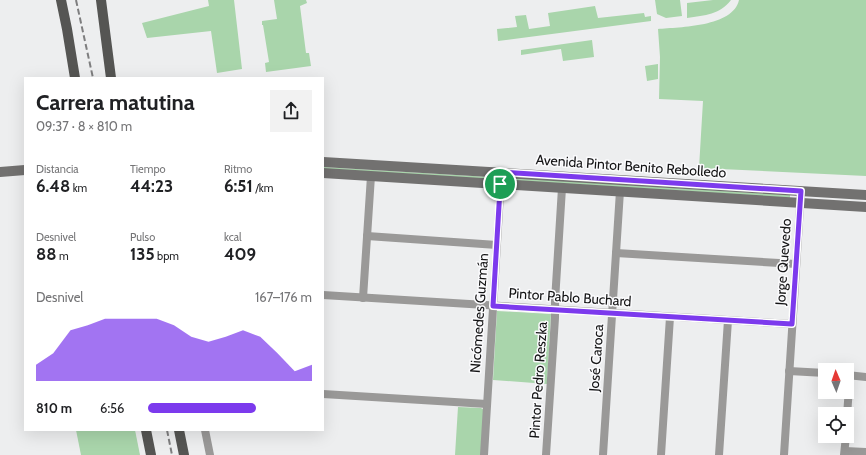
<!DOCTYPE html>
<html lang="es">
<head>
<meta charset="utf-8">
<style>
  body { margin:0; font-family:Cabin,sans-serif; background:#f2f2f2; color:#202124; height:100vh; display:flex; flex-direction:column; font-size:15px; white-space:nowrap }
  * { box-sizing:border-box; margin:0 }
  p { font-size:13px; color:#757577 }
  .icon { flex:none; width:22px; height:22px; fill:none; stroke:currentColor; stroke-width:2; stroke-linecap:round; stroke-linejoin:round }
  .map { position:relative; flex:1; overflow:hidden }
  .side { position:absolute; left:24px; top:77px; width:300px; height:354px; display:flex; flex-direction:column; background:#fff; border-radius:0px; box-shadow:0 4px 16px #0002 }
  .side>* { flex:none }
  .needle { width:26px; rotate:358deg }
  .controls { position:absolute; left:818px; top:363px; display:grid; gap:8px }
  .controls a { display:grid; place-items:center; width:36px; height:36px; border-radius:0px; background:#fff; box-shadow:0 4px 16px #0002; font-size:20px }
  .pin { position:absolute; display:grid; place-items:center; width:34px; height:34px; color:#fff; margin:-17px; border:2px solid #fff; border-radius:50%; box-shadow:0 1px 4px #0007 }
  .round { display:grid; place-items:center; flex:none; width:42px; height:42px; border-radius:0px; background:#f2f2f2 }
  .overview { display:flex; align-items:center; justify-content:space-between; height:68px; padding:0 12px }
  h1 { font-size:22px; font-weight:700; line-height:30px }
  .figures { display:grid; grid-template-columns:repeat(3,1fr); gap:6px; height:68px; padding:4px 12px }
  .figures div { display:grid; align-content:center }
  .figures b { font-size:17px; font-weight:700 }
  .figures small { font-size:11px; font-weight:400 }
  .figures p { font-size:11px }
  .chart { height:112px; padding:8px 12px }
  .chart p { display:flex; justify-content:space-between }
  .chart svg { width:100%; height:72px; margin-top:4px; fill:#7c3aed; opacity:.7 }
  ul { padding:0 12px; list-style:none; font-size:13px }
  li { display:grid; grid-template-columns:64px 48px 1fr; align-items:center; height:30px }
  li i { height:10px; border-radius:5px; background:#7c3aed }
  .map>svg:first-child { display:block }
  .green { fill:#a9d5ab }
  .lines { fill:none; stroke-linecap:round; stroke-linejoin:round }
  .street { stroke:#9a9998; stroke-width:8 }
  .secondary { stroke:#727170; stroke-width:10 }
  .primary { stroke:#555553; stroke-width:10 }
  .rail { stroke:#7e7e7f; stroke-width:2; stroke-dasharray:6 3; stroke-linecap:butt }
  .route-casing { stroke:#fff; stroke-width:8 }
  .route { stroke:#7c3aed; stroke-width:5 }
  .labels { text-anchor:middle; stroke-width:3; stroke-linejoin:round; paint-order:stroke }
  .street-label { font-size:14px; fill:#141415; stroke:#fbfbfd }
</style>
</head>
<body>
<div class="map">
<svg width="866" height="455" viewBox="0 0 866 455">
  <rect width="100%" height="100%" fill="#edeeef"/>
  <g class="green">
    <polygon points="208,0 234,0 242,69 217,73 211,31 147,38 142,23 209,6"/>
    <polygon points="274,0 306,0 307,3 300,6 306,53 309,53 311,66 266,72 265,63 269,62 263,25 262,25 262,21 277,19"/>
    <polygon points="655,0 680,0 682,16 666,18 657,14"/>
    <path d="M 713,0 L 731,0 C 719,15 706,15 687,18 L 687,3 Z"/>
    <path d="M 739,0 L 866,0 L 866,176 L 699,168 L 703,101 L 659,99 L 660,57 L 658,29 C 680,27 733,27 739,0 Z"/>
    <polygon points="595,6 598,18 644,13 645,17 651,16 651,21 498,41 497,29 517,27 515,16 526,15 529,29 550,26 548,13"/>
    <polygon points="592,40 594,57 563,61 561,49 521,55 521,50"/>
    <polygon points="658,64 658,79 647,81 645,66"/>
    <polygon points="323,167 490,177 490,182 323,171"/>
    <polygon points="516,178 790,195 790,198 517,181"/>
    <polygon points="497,311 551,314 547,384 493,380"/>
    <polygon points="458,407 481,408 484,410 481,455 455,455"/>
    <polygon points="76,430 135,430 140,455 81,455"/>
  </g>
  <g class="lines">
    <g class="street">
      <polyline points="367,236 497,245"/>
      <polyline points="616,253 796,264"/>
      <polyline points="323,295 792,324"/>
      <polyline points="363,298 371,176"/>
      <polyline points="789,371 825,373"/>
      <polyline points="847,375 866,377"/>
      <polyline points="323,394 487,404"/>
      <polyline points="847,415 850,375"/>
      <polyline points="205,430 210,455"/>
      <polyline points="845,451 866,452"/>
      <polyline points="484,455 501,178"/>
      <polyline points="546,455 555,318 555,301 562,188"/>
      <polyline points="603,455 620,191"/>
      <polyline points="661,455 670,317"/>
      <polyline points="719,455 728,320"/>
      <polyline points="784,455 801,191"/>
      <polyline points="844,455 846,436"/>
    </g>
    <g class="secondary">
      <polyline points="323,162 866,195"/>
      <polyline points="0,172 25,170"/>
      <polyline points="323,173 866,207"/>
    </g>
    <g class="primary">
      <polyline points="61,0 67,29 75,78"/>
      <polyline points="101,0 111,78"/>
      <polyline points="146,430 151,455"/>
      <polyline points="179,430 184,455"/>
    </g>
    <g class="rail">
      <polyline points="76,0 93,78"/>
      <polyline points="167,430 172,455"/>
    </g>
  </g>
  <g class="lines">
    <defs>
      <polygon id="route" points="501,172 801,191 792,324 493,306"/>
    </defs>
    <use href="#route" class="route-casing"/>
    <use href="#route" class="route"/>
  </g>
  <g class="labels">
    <g class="street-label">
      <text transform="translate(631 166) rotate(4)" y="5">Avenida Pintor Benito Rebolledo</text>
      <text transform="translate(783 262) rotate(-86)" y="5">Jorge Quevedo</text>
      <text transform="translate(570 297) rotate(4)" y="5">Pintor Pablo Buchard</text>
      <text transform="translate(479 313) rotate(-86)" y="5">Nicómedes Guzmán</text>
      <text transform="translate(596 358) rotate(-86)" y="5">José Caroca</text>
      <text transform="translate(538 380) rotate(-86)" y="5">Pintor Pedro Reszka</text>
    </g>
  </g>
</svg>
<div class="controls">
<a><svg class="needle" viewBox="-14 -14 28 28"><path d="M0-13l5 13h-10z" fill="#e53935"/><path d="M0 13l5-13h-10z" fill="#757577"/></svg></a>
<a><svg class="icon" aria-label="locate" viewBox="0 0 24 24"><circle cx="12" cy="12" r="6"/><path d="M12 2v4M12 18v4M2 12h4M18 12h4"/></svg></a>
</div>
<div class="pin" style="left:500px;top:184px;background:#1e9e55"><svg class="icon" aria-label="arrive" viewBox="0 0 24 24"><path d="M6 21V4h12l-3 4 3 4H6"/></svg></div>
<section class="side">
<div class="overview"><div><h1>Carrera matutina</h1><p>09:37 · 8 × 810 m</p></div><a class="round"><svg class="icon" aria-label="share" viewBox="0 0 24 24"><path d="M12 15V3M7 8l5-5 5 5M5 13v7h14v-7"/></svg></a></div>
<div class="figures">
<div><p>Distancia</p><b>6.48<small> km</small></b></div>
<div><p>Tiempo</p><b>44:23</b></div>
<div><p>Ritmo</p><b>6:51<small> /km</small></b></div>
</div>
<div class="figures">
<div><p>Desnivel</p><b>88<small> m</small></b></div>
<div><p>Pulso</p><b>135<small> bpm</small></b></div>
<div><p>kcal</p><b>409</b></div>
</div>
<div class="chart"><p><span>Desnivel</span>167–176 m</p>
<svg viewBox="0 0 160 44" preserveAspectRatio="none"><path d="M0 44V34L10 27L20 13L30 10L40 6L50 6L60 6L70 6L80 10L90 17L100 20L110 17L120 13L130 17L140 27L150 38L160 34V44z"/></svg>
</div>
<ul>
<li><b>810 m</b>6:56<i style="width:66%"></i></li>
</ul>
</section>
</div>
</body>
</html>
